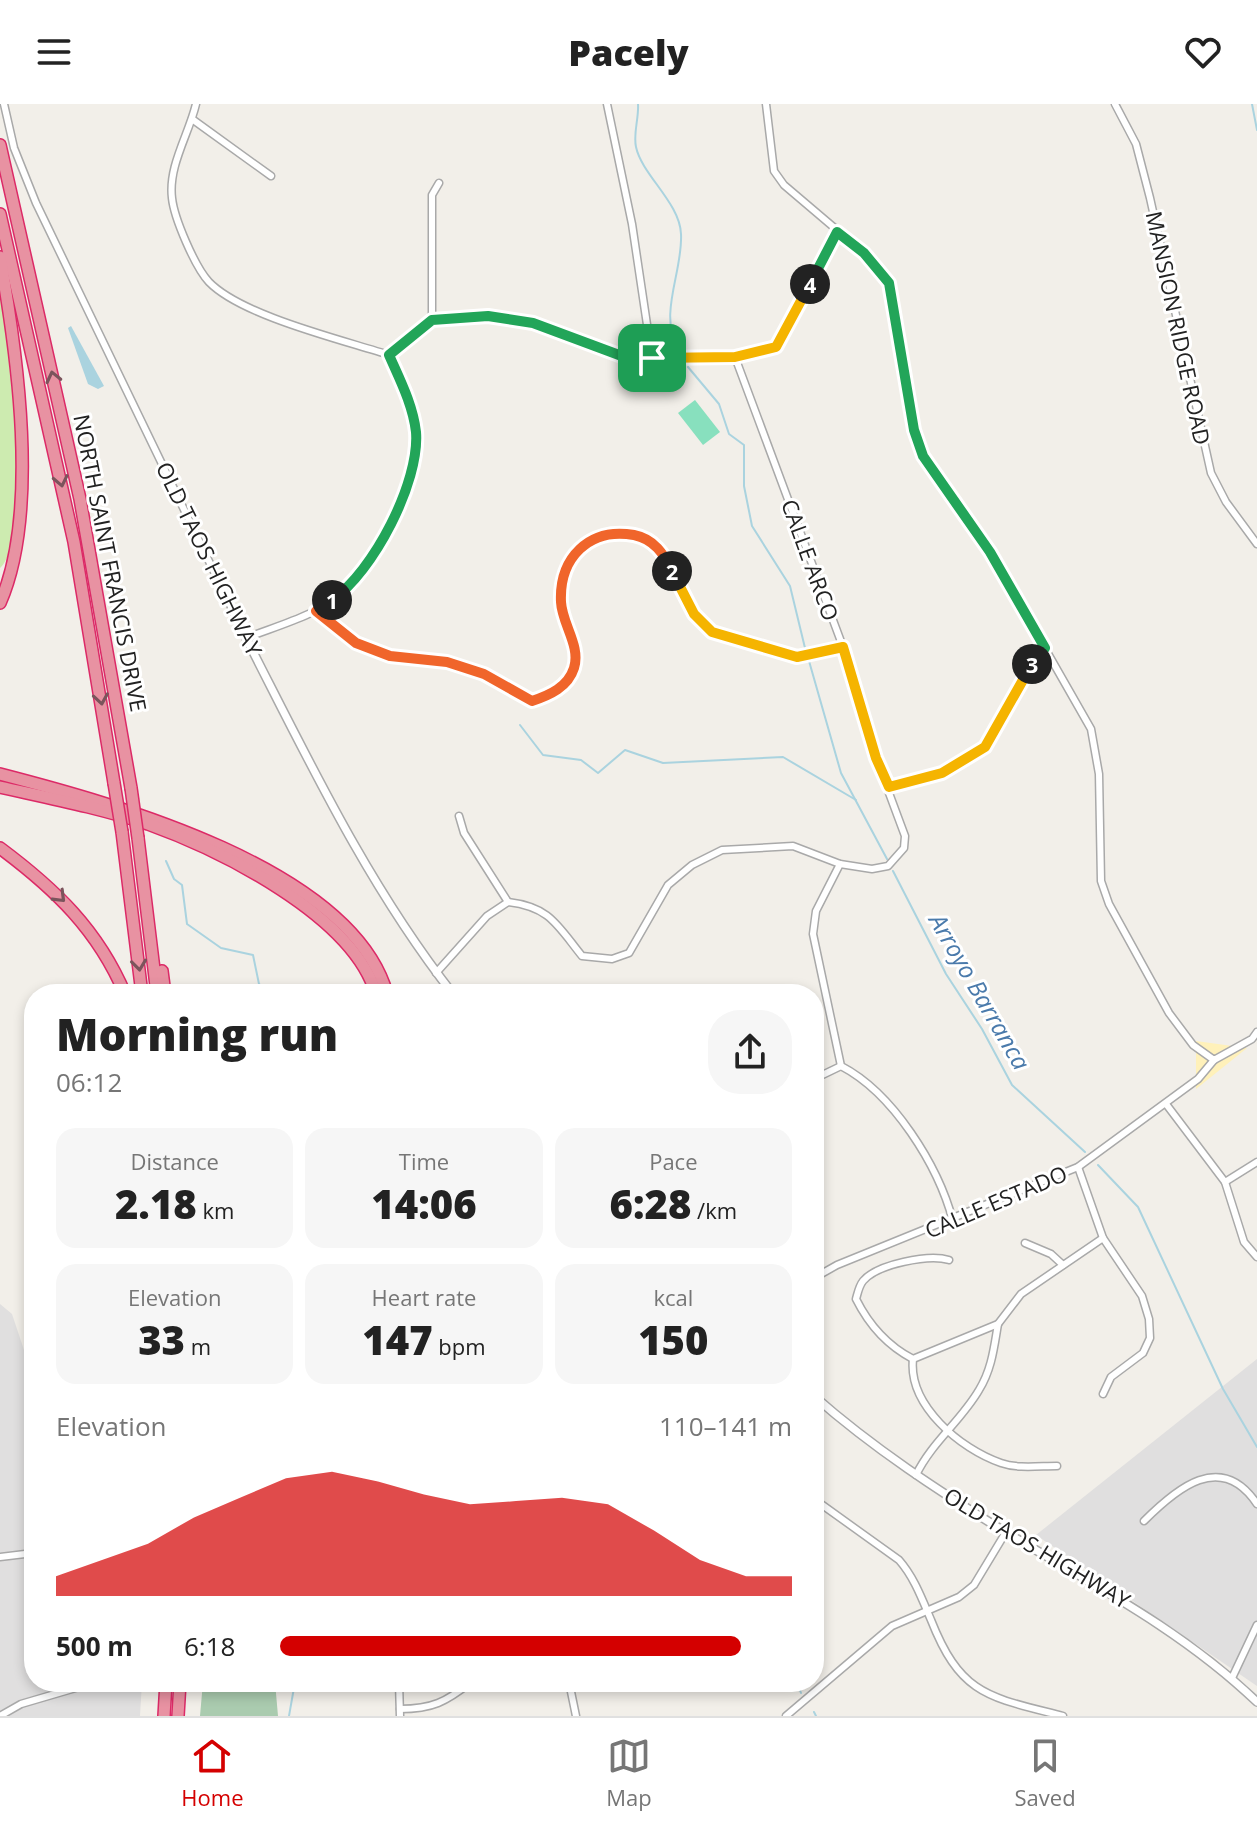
<!DOCTYPE html>
<html lang="en">
<head>
<meta charset="utf-8">
<style>
  body { margin:0; font-family:"Open Sans",sans-serif; background:#f6f6f6; color:#222; height:100vh; display:flex; flex-direction:column; font-size:30px; white-space:nowrap }
  * { box-sizing:border-box; margin:0 }
  p { font-size:26px; color:#767676 }
  .icon { flex:none; width:44px; height:44px; fill:none; stroke:currentColor; stroke-width:2; stroke-linecap:round; stroke-linejoin:round }
  .map { position:relative; flex:1; overflow:hidden }
  .details { position:absolute; left:24px; top:880px; width:800px; height:708px; display:flex; flex-direction:column; background:#fff; border-radius:32px; box-shadow:0 4px 12px #0003 }
  .details>* { flex:none }
  .pin { position:absolute; display:grid; place-items:center; width:68px; height:68px; color:#fff; margin:-34px; border-radius:16px; box-shadow:0 4px 12px #0006 }
  .km { position:absolute; width:40px; height:40px; margin:-20px; border-radius:50%; background:#222; color:#fff; font-size:22px; line-height:40px; text-align:center }
  .round { display:grid; place-items:center; flex:none; width:84px; height:84px; border-radius:32px; background:#f6f6f6 }
  .headline { display:flex; align-items:center; justify-content:space-between; height:136px; padding:0 32px }
  h1 { font-size:44px; font-weight:800; line-height:60px }
  .metrics { display:grid; grid-template-columns:repeat(3,1fr); gap:12px; height:136px; padding:8px 32px }
  .metrics div { display:grid; align-content:center; border-radius:20px; background:#f6f6f6; text-align:center }
  .metrics b { font-size:40px; font-weight:800 }
  .metrics small { font-size:22px; font-weight:400 }
  .metrics p { font-size:22px }
  .chart { height:224px; padding:16px 32px }
  .chart p { display:flex; justify-content:space-between }
  .chart svg { width:100%; height:144px; margin-top:8px; fill:#d40000; opacity:.7 }
  ul { padding:0 32px; list-style:none; font-size:26px }
  li { display:grid; grid-template-columns:128px 96px 1fr; align-items:center; height:60px }
  li i { height:20px; border-radius:10px; background:#d40000 }
  header { display:flex; justify-content:space-between; align-items:center; height:104px; padding:0 32px; background:#fff; font-size:36px; font-weight:800 }
  .dock { display:flex; justify-content:space-around; align-items:center; height:112px; border-top:2px solid #e0e0e0; background:#fff; font-size:22px; color:#767676 }
  .dock a { display:grid; justify-items:center; gap:4px }
  .dock .selected { color:#d40000 }
  .map>svg:first-child { display:block }
  .residential { fill:#e0dfdf }
  .grass { fill:#cdebb0 }
  .sand { fill:#fff1ba }
  .cemetery { fill:#aacbaf }
  .pitch { fill:#88e0be }
  .water { fill:#aad3df }
  .lines { fill:none; stroke-linecap:round; stroke-linejoin:round }
  .stream { stroke:#aad3df; stroke-width:2 }
  .minor-casing { stroke:#a9a9a9; stroke-width:9 }
  .tertiary-casing { stroke:#a9a9a9; stroke-width:10 }
  .motorway-casing { stroke:#dc2a67; stroke-width:14 }
  .minor { stroke:#fff; stroke-width:6 }
  .tertiary { stroke:#fff; stroke-width:7 }
  .motorway { stroke:#e892a2; stroke-width:11 }
  .motorway-bridge-casing { stroke:#dc2a67; stroke-width:14; stroke-linecap:butt }
  .motorway-bridge { stroke:#e892a2; stroke-width:11 }
  .oneway { stroke:#7b545c }
  .split-1-casing { stroke:#fff; stroke-width:16 }
  .split-2-casing { stroke:#fff; stroke-width:16 }
  .split-3-casing { stroke:#fff; stroke-width:16 }
  .split-4-casing { stroke:#fff; stroke-width:16 }
  .split-5-casing { stroke:#fff; stroke-width:16 }
  .split-1 { stroke:#22a559; stroke-width:10 }
  .split-2 { stroke:#f0652b; stroke-width:10 }
  .split-3 { stroke:#f5b400; stroke-width:10 }
  .split-4 { stroke:#22a559; stroke-width:10 }
  .split-5 { stroke:#f5b400; stroke-width:10 }
  .labels { text-anchor:middle; stroke-width:6; stroke-linejoin:round; paint-order:stroke }
  .street-label { font-size:22px; fill:#222; stroke:#fff }
  .water-label { font-size:24px; font-style:italic; fill:#4a7aab; stroke:#fff }
</style>
</head>
<body>
<header><svg class="icon" aria-label="menu" viewBox="0 0 24 24"><path d="M4 6h16M4 12h16M4 18h16"/></svg>Pacely<svg class="icon" aria-label="heart" viewBox="0 0 24 24"><path d="M12 20l-8-8c-3-5 5-10 8-4 3-6 11-1 8 4z"/></svg></header>
<div class="map">
<svg width="1257" height="1612" viewBox="0 0 1257 1612">
  <rect width="100%" height="100%" fill="#f2efe9"/>
  <g class="residential">
    <polygon points="0,1200 12,1210 26,1252 34,1266 34,1578 142,1578 140,1612 0,1612"/>
    <polygon points="1257,1255 1257,1582 1036,1431"/>
  </g>
  <path class="grass" d="M 0,188 C 8,234 33,434 0,464 Z"/>
  <polygon class="sand" points="1196,937 1247,944 1196,985"/>
  <polygon class="cemetery" points="203,1578 275,1578 278,1612 200,1612"/>
  <polygon class="pitch" points="695,296 720,328 703,341 678,309"/>
  <polygon class="water" points="71,222 104,282 98,285 88,280 68,224"/>
  <g class="lines">
    <g class="stream">
      <path d="M 638,0 C 639,14 633,30 636,43 C 642,71 680,99 681,130 C 683,168 658,209 678,245"/>
      <polyline points="1252,0 1257,26"/>
      <polyline points="688,263 719,300 729,330 744,341 744,382 752,422 790,482 805,544"/>
      <polyline points="809,557 841,669 887,755"/>
      <polyline points="520,621 543,651 581,656 598,669 625,646 663,659 783,653 856,696"/>
      <polyline points="166,757 174,775 182,781 187,820 221,844 253,851 259,880 269,887 267,890"/>
      <polyline points="893,767 946,870 982,925 1012,981 1085,1048"/>
      <polyline points="1098,1061 1138,1103 1223,1285 1257,1343"/>
      <polyline points="797,1578 801,1589"/>
      <polyline points="814,1608 816,1612"/>
      <polyline points="289,1612 295,1578"/>
    </g>
    <defs>
      <g id="minor">
        <path d="M 4,0 L 14,44 L 36,99 L 246,534 C 279,521 319,511 346,486 C 379,455 420,372 415,327 C 413,300 400,276 389,251 C 343,236 242,212 209,178 C 195,163 174,114 172,94 C 168,62 189,30 196,0"/>
        <polyline points="607,0 632,120 652,254"/>
        <polyline points="766,0 774,67 784,81 864,149 889,179 914,326 923,352 990,448 1091,625 1099,670 1101,777 1109,800 1169,909 1193,941 1214,956 1252,935 1257,928"/>
        <polyline points="1115,0 1136,40 1150,94 1211,369 1226,398 1257,440"/>
        <polyline points="192,15 271,72"/>
        <polyline points="432,216 432,91 439,79"/>
        <polyline points="389,251 432,216 455,213 488,212 533,219 619,251 735,253 776,243 837,128"/>
        <path d="M 316,507 C 337,526 360,545 388,552 C 408,556 429,553 449,558 C 479,567 504,583 532,597 C 550,592 568,584 574,565 C 581,543 563,521 561,500 C 556,453 591,423 636,432 C 656,436 665,452 673,469 C 680,482 686,500 696,512 C 712,531 769,550 795,553 C 809,554 829,546 843,543"/>
        <path d="M 889,683 C 920,674 965,668 986,641 C 1010,611 1020,573 1045,544"/>
        <polyline points="459,712 464,729 508,798"/>
        <path d="M 840,760 L 816,807 L 813,830 L 841,962 C 893,989 938,1061 953,1117"/>
        <path d="M 436,869 L 487,812 L 508,798 C 550,803 557,821 582,852 L 612,855 L 629,849 L 668,781 L 692,761 L 722,746 L 793,742 L 840,760 L 872,765 L 888,762 L 904,744 L 905,732 L 876,654 L 843,543 L 735,253"/>
        <polyline points="814,975 841,962"/>
        <polyline points="1166,1000 1225,1078 1244,1138 1257,1153"/>
        <polyline points="1078,1063 1103,1134 1142,1192 1149,1215 1150,1234 1143,1249 1111,1273 1103,1290"/>
        <polyline points="1225,1078 1257,1058"/>
        <polyline points="1025,1139 1051,1150 1063,1161"/>
        <path d="M 949,1156 C 929,1150 877,1160 863,1177 C 859,1182 858,1188 856,1195 C 869,1221 888,1242 913,1255 L 998,1220 L 1021,1190 L 1103,1134"/>
        <polyline points="814,1174 837,1161 1078,1063 1198,975 1214,956"/>
        <path d="M 913,1255 C 908,1301 960,1345 1001,1359 C 1018,1365 1039,1362 1057,1362"/>
        <path d="M 916,1371 C 932,1338 961,1317 979,1286 C 992,1265 994,1243 998,1220"/>
        <path d="M 814,1395 L 899,1456 C 914,1473 922,1495 931,1516 C 961,1592 989,1593 1063,1612"/>
        <path d="M 1144,1417 C 1176,1385 1221,1346 1257,1400"/>
        <polyline points="0,1453 25,1450"/>
        <polyline points="1232,1574 1257,1521"/>
        <polyline points="399,1578 400,1612"/>
        <polyline points="569,1578 576,1612"/>
        <path d="M 400,1605 C 432,1605 446,1598 471,1578"/>
        <polyline points="0,1612 21,1600 96,1578"/>
        <polyline points="786,1612 892,1522 959,1493 974,1481 1006,1428"/>
      </g>
      <g id="tertiary">
        <path d="M 246,534 C 308,655 368,782 453,890"/>
        <path d="M 814,1292 C 873,1344 940,1388 1007,1429 C 1094,1481 1183,1527 1257,1598"/>
      </g>
      <g id="motorway">
        <polyline points="0,41 80,395 131,684"/>
        <polyline points="0,110 74,438 114,679"/>
        <path d="M 0,153 C 17,249 40,408 0,499"/>
        <path d="M 0,670 C 112,699 352,764 387,890"/>
        <path d="M 0,683 C 49,694 100,704 148,720 C 220,746 353,811 376,890"/>
        <polyline points="122,728 142,890"/>
        <polyline points="138,734 157,890"/>
        <path d="M 0,744 C 55,785 98,826 125,890"/>
        <polyline points="162,867 165,890"/>
        <polyline points="164,1612 166,1578"/>
        <polyline points="178,1612 180,1578"/>
      </g>
    </defs>
    <use href="#minor" class="minor-casing"/>
    <use href="#tertiary" class="tertiary-casing"/>
    <use href="#motorway" class="motorway-casing"/>
    <use href="#minor" class="minor"/>
    <use href="#tertiary" class="tertiary"/>
    <use href="#motorway" class="motorway"/>
    <defs>
      <g id="motorway-bridge">
        <polyline points="114,679 122,728"/>
        <polyline points="131,684 138,734"/>
      </g>
    </defs>
    <use href="#motorway-bridge" class="motorway-bridge-casing"/>
    <use href="#motorway-bridge" class="motorway-bridge"/>
  </g>
  <defs><path id="oneway-chevron" d="M-2-3.5L2.5 0L-2 3.5" fill="none" stroke-width="1.6" stroke-linecap="round" stroke-linejoin="round" transform="scale(2)"/></defs>
  <g class="oneway">
    <use href="#oneway-chevron" transform="translate(53 273) rotate(-103)"/>
    <use href="#oneway-chevron" transform="translate(61 377) rotate(78)"/>
    <use href="#oneway-chevron" transform="translate(101 595) rotate(81)"/>
    <use href="#oneway-chevron" transform="translate(60 793) rotate(45)"/>
    <use href="#oneway-chevron" transform="translate(139 861) rotate(83)"/>
  </g>
  <g class="lines">
    <defs>
      <path id="split-1" d="M 332,496 C 373,468 420,378 416,328 C 413,301 400,276 389,251 L 432,216 L 488,212 L 533,219 L 619,251 L 652,254"/>
      <path id="split-2" d="M 332,496 L 316,507 L 356,539 L 390,552 L 447,558 L 484,570 L 532,597 C 550,591 568,583 574,564 C 581,542 562,520 561,498 C 559,454 589,423 634,431 C 654,435 664,450 672,467"/>
      <polyline id="split-3" points="672,467 694,510 712,528 797,553 843,543 876,654 889,683 942,669 985,643 1032,560"/>
      <polyline id="split-4" points="810,180 837,128 864,149 889,179 914,326 923,352 990,448 1045,544 1032,560"/>
      <polyline id="split-5" points="652,254 735,253 776,243 810,180"/>
    </defs>
    <use href="#split-1" class="split-1-casing"/>
    <use href="#split-2" class="split-2-casing"/>
    <use href="#split-3" class="split-3-casing"/>
    <use href="#split-4" class="split-4-casing"/>
    <use href="#split-5" class="split-5-casing"/>
    <use href="#split-1" class="split-1"/>
    <use href="#split-2" class="split-2"/>
    <use href="#split-3" class="split-3"/>
    <use href="#split-4" class="split-4"/>
    <use href="#split-5" class="split-5"/>
  </g>
  <g class="labels">
    <g class="street-label">
      <text transform="translate(1178 224) rotate(78)" y="8">MANSION RIDGE ROAD</text>
      <text transform="translate(209 455) rotate(64)" y="8">OLD TAOS HIGHWAY</text>
      <text transform="translate(810 456) rotate(70)" y="8">CALLE ARCO</text>
      <text transform="translate(110 459) rotate(79)" y="8">NORTH SAINT FRANCIS DRIVE</text>
      <text transform="translate(996 1098) rotate(-23)" y="8">CALLE ESTADO</text>
      <text transform="translate(1037 1444) rotate(31)" y="8">OLD TAOS HIGHWAY</text>
    </g>
    <g class="water-label">
      <text transform="translate(979 888) rotate(60)" y="8">Arroyo Barranca</text>
    </g>
  </g>
</svg>
<div class="pin" style="left:652px;top:254px;background:#1e9e55"><svg class="icon" aria-label="arrive" viewBox="0 0 24 24"><path d="M6 21V4h12l-3 4 3 4H6"/></svg></div>
<b class="km" style="left:332px;top:496px">1</b>
<b class="km" style="left:672px;top:467px">2</b>
<b class="km" style="left:1032px;top:560px">3</b>
<b class="km" style="left:810px;top:180px">4</b>
<section class="details">
<div class="headline"><div><h1>Morning run</h1><p>06:12</p></div><a class="round"><svg class="icon" aria-label="share" viewBox="0 0 24 24"><path d="M12 15V3M7 8l5-5 5 5M5 13v7h14v-7"/></svg></a></div>
<div class="metrics">
<div><p>Distance</p><b>2.18<small> km</small></b></div>
<div><p>Time</p><b>14:06</b></div>
<div><p>Pace</p><b>6:28<small> /km</small></b></div>
</div>
<div class="metrics">
<div><p>Elevation</p><b>33<small> m</small></b></div>
<div><p>Heart rate</p><b>147<small> bpm</small></b></div>
<div><p>kcal</p><b>150</b></div>
</div>
<div class="chart"><p><span>Elevation</span>110–141 m</p>
<svg viewBox="0 0 160 44" preserveAspectRatio="none"><path d="M0 44V38L10 33L20 28L30 20L40 14L50 8L60 6L70 9L80 13L90 16L100 15L110 14L120 16L130 24L140 33L150 38L160 38V44z"/></svg>
</div>
<ul>
<li><b>500 m</b>6:18<i style="width:90%"></i></li>
</ul>
</section>
</div>
<nav class="dock">
<a class="selected"><svg class="icon" aria-label="home" viewBox="0 0 24 24"><path d="M3 11l9-7 9 7M6 9v11h12V9"/></svg>Home</a>
<a><svg class="icon" aria-label="map" viewBox="0 0 24 24"><path d="M3 6l6-2 6 2 6-2v14l-6 2-6-2-6 2zM9 4v14M15 6v14"/></svg>Map</a>
<a><svg class="icon" aria-label="saved" viewBox="0 0 24 24"><path d="M7 4h10v16l-5-4-5 4z"/></svg>Saved</a>
</nav>
</body>
</html>
